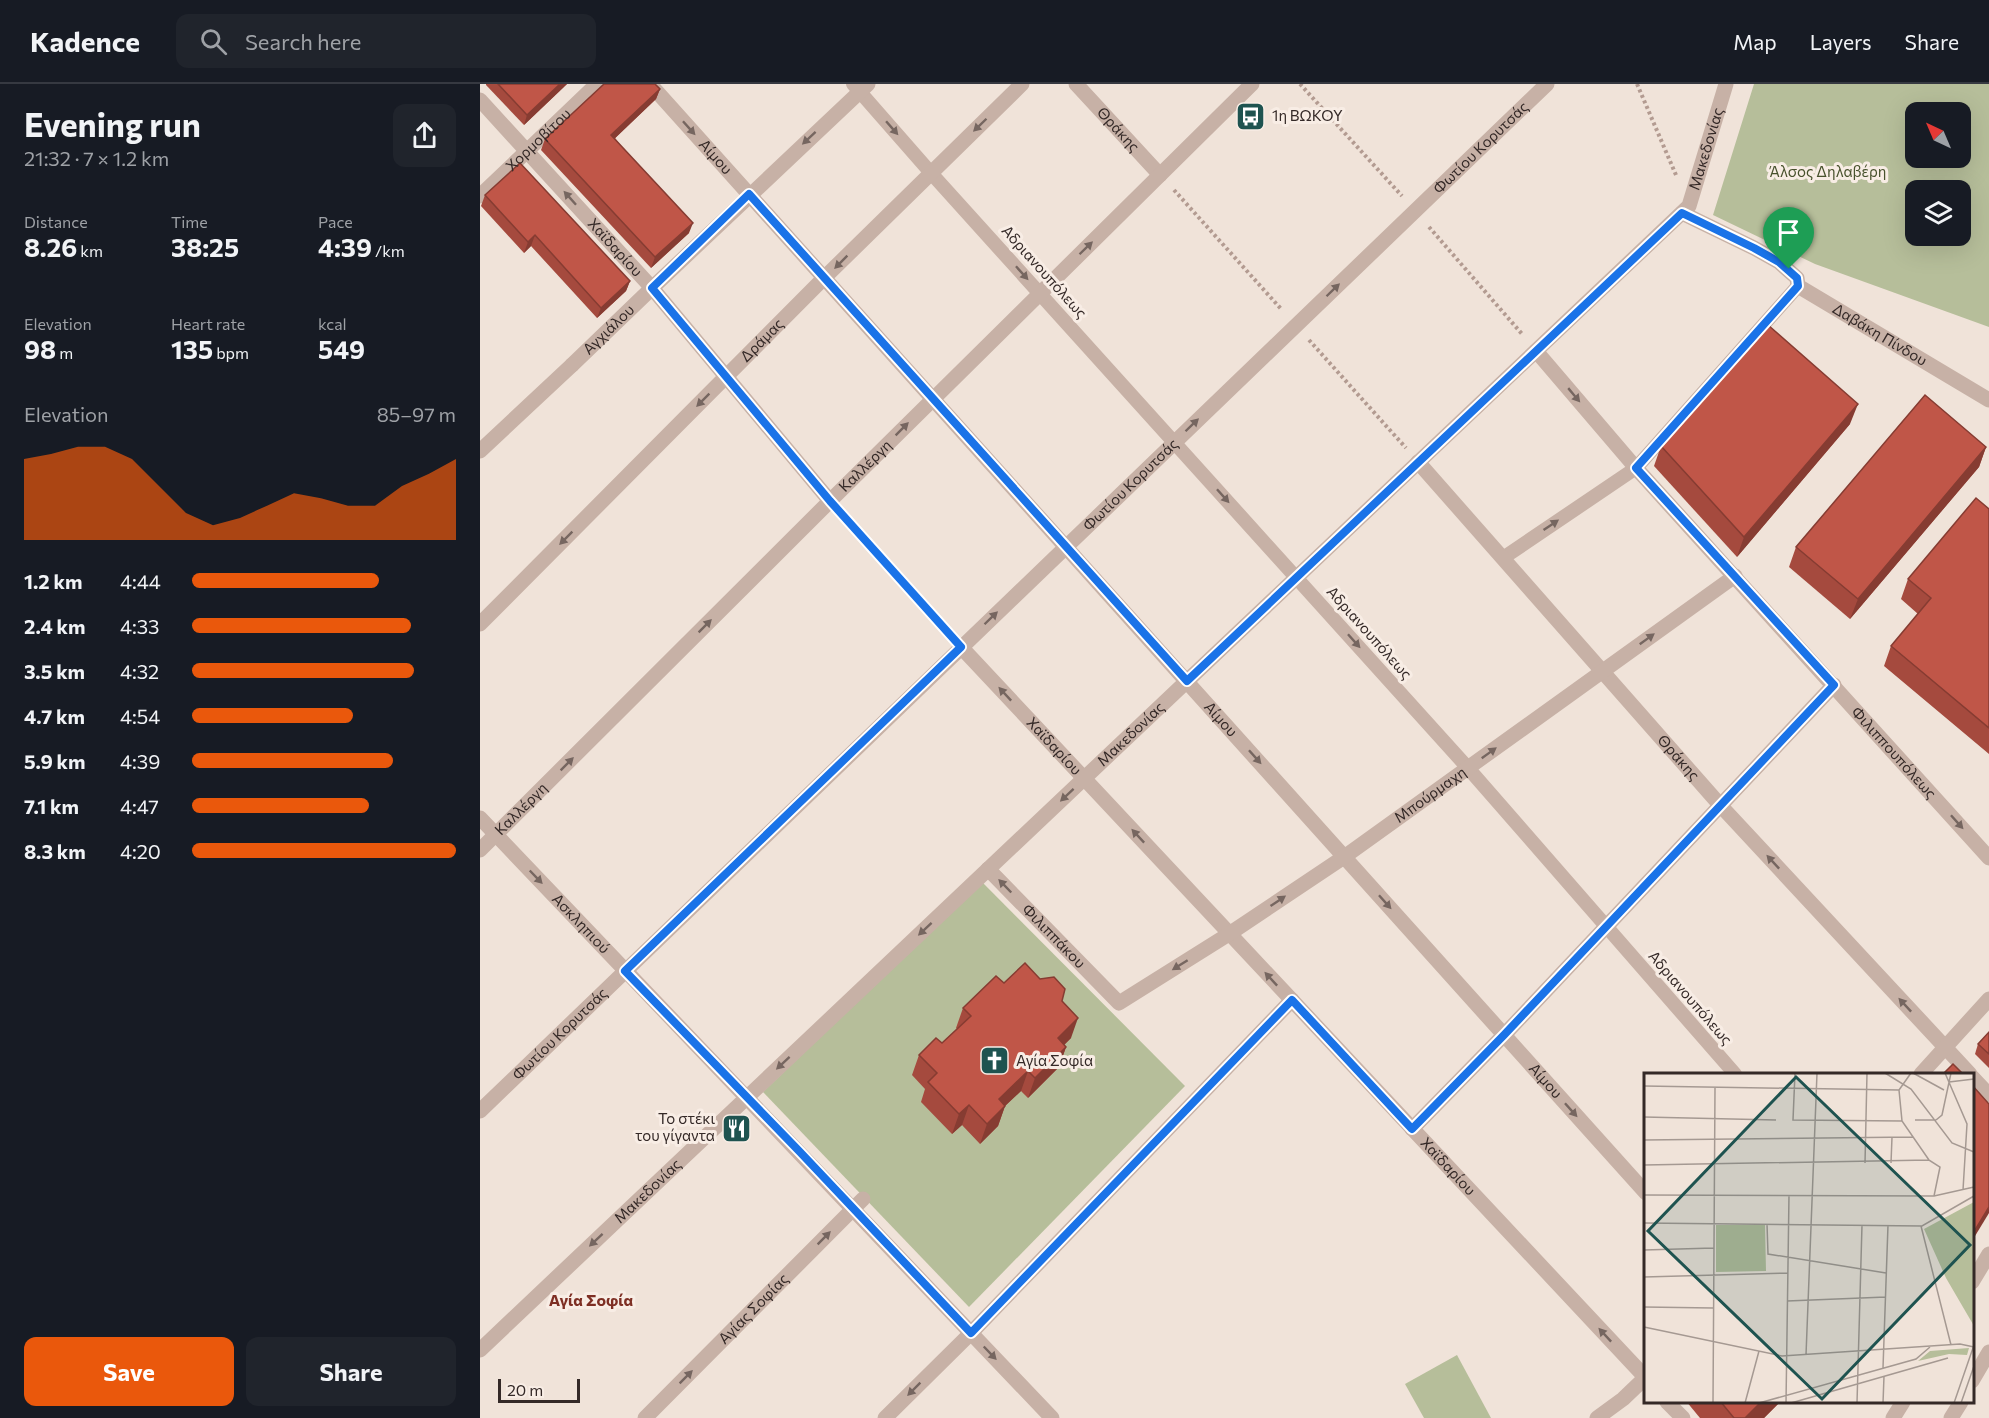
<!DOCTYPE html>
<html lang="en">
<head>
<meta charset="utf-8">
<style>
  body { margin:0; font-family:Commissioner,sans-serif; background:#20242c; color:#f1f3f6; height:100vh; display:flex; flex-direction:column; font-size:22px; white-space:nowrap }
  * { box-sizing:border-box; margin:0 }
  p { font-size:20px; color:#9ea1a6 }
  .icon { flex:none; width:33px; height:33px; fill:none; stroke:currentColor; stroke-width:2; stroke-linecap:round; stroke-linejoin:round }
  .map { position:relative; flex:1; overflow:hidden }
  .side { display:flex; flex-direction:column; background:#171b24; width:480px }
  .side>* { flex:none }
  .needle { width:39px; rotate:316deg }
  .fabs { position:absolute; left:1425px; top:18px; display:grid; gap:12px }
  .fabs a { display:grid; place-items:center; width:66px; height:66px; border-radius:12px; background:#171b24; box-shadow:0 6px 24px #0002; font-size:30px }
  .scale { position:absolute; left:18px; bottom:15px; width:82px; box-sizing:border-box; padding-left:6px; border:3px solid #342927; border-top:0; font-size:16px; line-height:21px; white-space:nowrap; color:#342927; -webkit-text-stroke:4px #f8ede5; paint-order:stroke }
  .pin { position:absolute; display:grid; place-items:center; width:51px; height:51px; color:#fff; margin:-62px -26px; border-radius:50% 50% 50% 0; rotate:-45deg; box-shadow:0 0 6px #0007 }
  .pin .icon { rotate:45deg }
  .round { display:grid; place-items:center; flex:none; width:63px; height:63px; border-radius:12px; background:#20242c }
  .head { display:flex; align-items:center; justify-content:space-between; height:102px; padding:0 24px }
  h1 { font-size:33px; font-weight:700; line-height:45px }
  .metrics { display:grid; grid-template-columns:repeat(3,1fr); gap:9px; height:102px; padding:6px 24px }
  .metrics div { display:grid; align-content:center }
  .metrics b { font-size:26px; font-weight:700 }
  .metrics small { font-size:16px; font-weight:400 }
  .metrics p { font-size:16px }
  .chart { height:168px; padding:12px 24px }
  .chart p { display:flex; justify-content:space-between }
  .chart svg { width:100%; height:108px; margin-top:6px; fill:#ea580c; opacity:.7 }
  .action { display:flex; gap:12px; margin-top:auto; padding:12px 24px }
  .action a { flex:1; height:69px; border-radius:12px; background:#ea580c; color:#fff; font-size:24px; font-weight:700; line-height:69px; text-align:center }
  .action a+a { background:#20242c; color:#f1f3f6 }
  ul { padding:0 24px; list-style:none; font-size:20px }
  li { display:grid; grid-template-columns:96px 72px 1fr; align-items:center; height:45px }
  li i { height:15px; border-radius:8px; background:#ea580c }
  header { display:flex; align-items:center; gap:36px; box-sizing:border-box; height:84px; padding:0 30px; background:#171b24; border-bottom:2px solid #363941 }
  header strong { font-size:28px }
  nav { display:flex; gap:33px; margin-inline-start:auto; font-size:21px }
  .search { width:420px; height:54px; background:#20242c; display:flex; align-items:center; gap:15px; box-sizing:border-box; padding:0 21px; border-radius:12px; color:#9ea1a6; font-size:22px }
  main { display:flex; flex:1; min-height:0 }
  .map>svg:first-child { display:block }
  .green { fill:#b6be9a; fill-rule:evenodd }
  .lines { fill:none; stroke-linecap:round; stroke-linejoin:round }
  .path { stroke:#b39b91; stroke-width:4; stroke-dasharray:3 3; stroke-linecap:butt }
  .service { stroke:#c7b1a6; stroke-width:14 }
  .pedestrian { stroke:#c7b1a6; stroke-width:15 }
  .minor { stroke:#c7b1a6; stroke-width:15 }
  .tertiary { stroke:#c7b1a6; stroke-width:15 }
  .wall { fill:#a54a3e }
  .shaded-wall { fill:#863c32 }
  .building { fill:#c05648; stroke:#863c32; stroke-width:1.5 }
  .oneway { fill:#766660 }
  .route-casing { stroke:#fff; stroke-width:12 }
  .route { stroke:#1a73e8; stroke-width:8 }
  .labels { text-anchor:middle; stroke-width:6; stroke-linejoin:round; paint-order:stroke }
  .poi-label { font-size:15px; fill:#342927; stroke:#f8ede5; text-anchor:start }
  .street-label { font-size:15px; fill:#342927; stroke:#f8ede5 }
  .park-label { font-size:15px; fill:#47512c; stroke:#f8ede5 }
  .neighbourhood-label { font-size:16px; font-weight:bold; fill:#7e2f24; stroke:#f8ede5 }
  .inset-road { fill:none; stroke:#a59992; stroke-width:1.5 }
  .view { fill:#1e5350; fill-opacity:0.15; stroke:#1e5350; stroke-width:3 }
  .inset-edge { fill:none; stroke:#342927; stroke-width:3 }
</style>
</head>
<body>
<header>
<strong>Kadence</strong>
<div class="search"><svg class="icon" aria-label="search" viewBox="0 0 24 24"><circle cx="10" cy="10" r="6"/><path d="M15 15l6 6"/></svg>Search here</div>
<nav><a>Map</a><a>Layers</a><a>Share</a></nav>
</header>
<main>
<section class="side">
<div class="head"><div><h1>Evening run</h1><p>21:32 · 7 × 1.2 km</p></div><a class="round"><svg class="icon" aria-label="share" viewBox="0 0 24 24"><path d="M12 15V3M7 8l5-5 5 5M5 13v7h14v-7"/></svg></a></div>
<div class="metrics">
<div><p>Distance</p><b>8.26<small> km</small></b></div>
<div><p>Time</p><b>38:25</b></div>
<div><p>Pace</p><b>4:39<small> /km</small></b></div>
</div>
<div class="metrics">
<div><p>Elevation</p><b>98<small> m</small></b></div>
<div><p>Heart rate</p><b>135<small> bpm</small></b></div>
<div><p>kcal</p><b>549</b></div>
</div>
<div class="chart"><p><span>Elevation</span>85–97 m</p>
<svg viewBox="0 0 160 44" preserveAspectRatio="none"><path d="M0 44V11L10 9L20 6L30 6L40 11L50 22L60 33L70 38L80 35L90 30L100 25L110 27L120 30L130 30L140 22L150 17L160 11V44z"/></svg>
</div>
<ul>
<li><b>1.2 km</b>4:44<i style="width:71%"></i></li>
<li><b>2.4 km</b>4:33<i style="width:83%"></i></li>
<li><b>3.5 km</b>4:32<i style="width:84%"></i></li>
<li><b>4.7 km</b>4:54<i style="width:61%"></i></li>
<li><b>5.9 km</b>4:39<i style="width:76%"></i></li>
<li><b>7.1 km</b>4:47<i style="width:67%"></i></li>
<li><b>8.3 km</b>4:20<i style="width:100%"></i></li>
</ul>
<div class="action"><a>Save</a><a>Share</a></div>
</section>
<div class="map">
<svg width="1509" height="1334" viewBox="0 0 1509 1334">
  <rect width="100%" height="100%" fill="#f0e3d9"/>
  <g class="green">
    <path d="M 1274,0 L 1509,0 L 1509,243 L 1335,180 L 1233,131 ZM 1436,28 L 1480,28 L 1480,74 L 1436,74 ZM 1436,106 L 1480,106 L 1480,152 L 1436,152 Z"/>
    <polygon points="502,798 705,1002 489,1223 283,1008"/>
    <polygon points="977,1271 1011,1334 944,1334 925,1300"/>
  </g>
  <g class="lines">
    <g class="path">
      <polyline points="820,0 922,112"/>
      <polyline points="1157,0 1196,91"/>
      <polyline points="694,106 802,226"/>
      <polyline points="949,143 1042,250"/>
      <polyline points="829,256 926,364"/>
      <polyline points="363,432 468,549"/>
    </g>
    <g class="service">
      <polyline points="373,0 451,89 988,684 1255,990"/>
      <polyline points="1023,474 1156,384 1318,202"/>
    </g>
    <g class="pedestrian">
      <path id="s1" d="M 92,281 L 172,204 L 350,417"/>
      <polyline points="374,1124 383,1115"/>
    </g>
    <g class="minor">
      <path id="s2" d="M 170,0 L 1166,1109"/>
      <path id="s3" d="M 596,0 L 680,91"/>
      <path id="s4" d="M 0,16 L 172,204 L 388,0"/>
      <path id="s5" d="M 0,112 L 117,0"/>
      <path id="s6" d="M 1202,129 L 1274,164 L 1299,178 L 1317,194 L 1318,202 L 1509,316"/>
      <path id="s7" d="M 1056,267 L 1156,384 L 1509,774"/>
      <polyline points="0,367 92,281"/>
      <path id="s8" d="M 938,378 L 1240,721 L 1490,990"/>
      <path id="s9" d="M 0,540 L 344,194 L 542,0"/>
      <path id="s10" d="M 481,563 L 1166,1294"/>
      <path id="s11" d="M 0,734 L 572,1334"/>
      <path id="s12" d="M 0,766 L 350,417 L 772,0"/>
      <path id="s13" d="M 508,785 L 639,919 L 749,850 L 864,773 L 1255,492"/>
      <polyline points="1492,993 1509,1011"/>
      <path id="s14" d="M 0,1027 L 1067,0"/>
      <polyline points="932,1045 1024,951 1354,601"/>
      <polyline points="1492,1198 1509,1170"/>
      <path id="s15" d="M 0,1266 L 1209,122 L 1246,0"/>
      <polyline points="1492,1297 1509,1268"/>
      <polyline points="1187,1318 1203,1334"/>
      <path id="s16" d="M 165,1334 L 374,1124"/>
      <polyline points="405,1334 491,1249 812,916"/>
      <polyline points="1413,1334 1423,1318"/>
      <polyline points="1471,1334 1481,1318"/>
    </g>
    <g class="tertiary">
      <polyline points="1441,990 1509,915"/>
      <polyline points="1117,1334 1143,1315 1166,1293"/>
    </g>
  </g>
  <g class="wall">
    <polygon points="6,0 87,0 44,41 6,1"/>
    <polygon points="180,5 176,15 135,54 209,149 171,184 61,66 65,55"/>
    <polygon points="5,111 150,197 146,207 117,234 51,162 44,169 1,122"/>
    <polygon points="1370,340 1257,473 1174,382 1181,362"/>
    <polygon points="1506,363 1499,383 1370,535 1309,483 1316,463"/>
    <polygon points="1509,425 1509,670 1404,582 1411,562 1438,530 1421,515 1428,495"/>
    <polygon points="524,899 582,917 591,954 584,961 586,963 579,983 548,1014 541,1007 525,1022 518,1042 500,1060 482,1041 472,1050 441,1018 445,1005 432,991 439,971 462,959 477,945 476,944 483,924"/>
    <polygon points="1509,948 1509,984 1495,970 1498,960"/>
    <polygon points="1206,1317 1301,1317 1284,1334 1220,1334"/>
  </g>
  <g class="shaded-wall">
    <polygon points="80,0 87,0 44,41 47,31"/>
    <polygon points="180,5 176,15 128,61 131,51"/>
    <polygon points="213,139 209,149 171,184 175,173"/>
    <polygon points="55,151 51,162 44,169 48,158"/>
    <polygon points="150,197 146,207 117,234 121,224"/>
    <polygon points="1378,320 1370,340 1257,473 1264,453"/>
    <polygon points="1506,363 1499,383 1370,535 1378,515"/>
    <polygon points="598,934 591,954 571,974 578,954"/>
    <polygon points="586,963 579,983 548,1014 555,994"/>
    <polygon points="548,987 541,1007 511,1035 519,1015"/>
    <polygon points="489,1021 482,1041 472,1050 479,1030"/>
    <polygon points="525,1022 518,1042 500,1060 507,1040"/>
    <polygon points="1509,1123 1509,1129 1492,1157 1492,1151"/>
    <polygon points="1282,1317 1301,1317 1284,1334 1265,1334"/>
  </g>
  <g class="building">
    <polygon points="18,0 80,0 47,31"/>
    <polygon points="124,0 175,0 180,5 131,51 213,139 175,173 65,55"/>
    <polygon points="40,79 150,197 121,224 55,151 48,158 5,111"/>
    <polygon points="1288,241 1378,320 1264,453 1181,362"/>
    <polygon points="1445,311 1506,363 1378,515 1316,463"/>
    <polygon points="1496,414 1509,425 1509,644 1411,562 1451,514 1428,495"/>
    <polygon points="545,879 560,895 574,893 585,905 582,917 598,934 578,954 586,963 555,994 548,987 519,1015 525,1022 507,1040 489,1021 479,1030 448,998 457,989 439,971 456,954 462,959 491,932 483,924 516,892 524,899"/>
    <polygon points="1509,948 1509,970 1498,960"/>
    <polygon points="1473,980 1483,990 1463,990"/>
    <polygon points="1492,1001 1509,1020 1509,1123 1492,1151"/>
    <polygon points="1240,1317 1282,1317 1265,1334 1254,1334"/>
  </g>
  <defs><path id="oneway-solid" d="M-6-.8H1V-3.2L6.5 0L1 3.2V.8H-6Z" transform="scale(1.5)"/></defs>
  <g class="oneway">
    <use href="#oneway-solid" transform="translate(500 41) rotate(136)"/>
    <use href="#oneway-solid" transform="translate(209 44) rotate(48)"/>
    <use href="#oneway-solid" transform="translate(412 44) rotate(49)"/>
    <use href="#oneway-solid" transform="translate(329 54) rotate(137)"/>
    <use href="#oneway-solid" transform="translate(90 114) rotate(-132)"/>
    <use href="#oneway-solid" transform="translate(606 164) rotate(-44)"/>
    <use href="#oneway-solid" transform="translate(361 178) rotate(135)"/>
    <use href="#oneway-solid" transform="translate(542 189) rotate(48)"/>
    <use href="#oneway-solid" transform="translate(853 206) rotate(-44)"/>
    <use href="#oneway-solid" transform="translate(1094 311) rotate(50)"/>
    <use href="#oneway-solid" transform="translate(223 316) rotate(135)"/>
    <use href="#oneway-solid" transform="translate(712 341) rotate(-44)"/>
    <use href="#oneway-solid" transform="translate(422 345) rotate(-45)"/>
    <use href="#oneway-solid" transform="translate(743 412) rotate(48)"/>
    <use href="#oneway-solid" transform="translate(1071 441) rotate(-34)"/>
    <use href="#oneway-solid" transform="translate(86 454) rotate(135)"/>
    <use href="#oneway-solid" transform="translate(511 534) rotate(-44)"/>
    <use href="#oneway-solid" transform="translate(225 542) rotate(-45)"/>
    <use href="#oneway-solid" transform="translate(1167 555) rotate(-36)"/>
    <use href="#oneway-solid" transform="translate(874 557) rotate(48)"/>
    <use href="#oneway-solid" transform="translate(525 610) rotate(-133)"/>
    <use href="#oneway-solid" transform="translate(1009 669) rotate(-36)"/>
    <use href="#oneway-solid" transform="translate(775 673) rotate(48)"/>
    <use href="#oneway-solid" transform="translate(87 680) rotate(-45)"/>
    <use href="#oneway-solid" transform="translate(587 711) rotate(137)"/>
    <use href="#oneway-solid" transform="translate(1477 738) rotate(48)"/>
    <use href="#oneway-solid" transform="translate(658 752) rotate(-133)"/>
    <use href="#oneway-solid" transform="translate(1293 778) rotate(-133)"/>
    <use href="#oneway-solid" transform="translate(56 793) rotate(46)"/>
    <use href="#oneway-solid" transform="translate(525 802) rotate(-134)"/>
    <use href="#oneway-solid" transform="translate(798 817) rotate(-34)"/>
    <use href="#oneway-solid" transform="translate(905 818) rotate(48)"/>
    <use href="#oneway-solid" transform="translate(445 845) rotate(137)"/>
    <use href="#oneway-solid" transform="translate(700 881) rotate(148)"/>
    <use href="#oneway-solid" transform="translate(791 895) rotate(-133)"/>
    <use href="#oneway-solid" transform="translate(1425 921) rotate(-133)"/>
    <use href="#oneway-solid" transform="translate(303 979) rotate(137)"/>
    <use href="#oneway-solid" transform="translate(1091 1026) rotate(48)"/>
    <use href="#oneway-solid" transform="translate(344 1154) rotate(-45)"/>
    <use href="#oneway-solid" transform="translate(116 1156) rotate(137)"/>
    <use href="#oneway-solid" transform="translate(1125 1251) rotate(-133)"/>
    <use href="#oneway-solid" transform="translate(510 1269) rotate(46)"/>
    <use href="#oneway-solid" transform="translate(206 1293) rotate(-45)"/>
    <use href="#oneway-solid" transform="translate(434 1305) rotate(135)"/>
  </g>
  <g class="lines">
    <defs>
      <polygon id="route" points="269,110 707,597 1202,129 1274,164 1299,178 1317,194 1318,202 1156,384 1354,601 1024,951 932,1045 812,916 491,1249 320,1068 145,887 481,563 350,417 172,204"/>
    </defs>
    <use href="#route" class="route-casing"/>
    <use href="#route" class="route"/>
  </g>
  <defs>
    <symbol id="bus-square" viewBox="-11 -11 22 22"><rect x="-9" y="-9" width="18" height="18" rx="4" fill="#1e5350" stroke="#f8ede5"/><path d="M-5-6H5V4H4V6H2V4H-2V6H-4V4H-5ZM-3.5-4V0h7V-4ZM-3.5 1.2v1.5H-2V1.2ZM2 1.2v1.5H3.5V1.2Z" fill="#fff"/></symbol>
    <symbol id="church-square" viewBox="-11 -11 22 22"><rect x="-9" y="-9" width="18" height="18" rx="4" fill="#1e5350" stroke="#f8ede5"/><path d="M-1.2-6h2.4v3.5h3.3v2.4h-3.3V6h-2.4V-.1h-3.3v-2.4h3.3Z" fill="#fff"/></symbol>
    <symbol id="restaurant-square" viewBox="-11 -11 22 22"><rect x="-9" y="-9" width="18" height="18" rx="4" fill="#1e5350" stroke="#f8ede5"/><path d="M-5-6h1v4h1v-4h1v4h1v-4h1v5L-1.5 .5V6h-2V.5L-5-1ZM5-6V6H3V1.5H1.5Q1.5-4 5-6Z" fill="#fff"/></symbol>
  </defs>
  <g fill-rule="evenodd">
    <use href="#bus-square" x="754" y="16" width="33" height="33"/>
    <use href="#church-square" x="498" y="960" width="33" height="33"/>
    <use href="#restaurant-square" x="240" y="1028" width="33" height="33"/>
  </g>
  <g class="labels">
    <g class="poi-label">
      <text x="792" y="37">1η ΒΩΚΟΥ</text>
      <text x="536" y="982">Αγία Σοφία</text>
      <text x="235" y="1040" text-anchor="end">Το στέκι<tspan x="235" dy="17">του γίγαντα</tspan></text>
    </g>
    <g class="street-label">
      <text dy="5" stroke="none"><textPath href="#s3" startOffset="62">Θράκης</textPath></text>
      <text dy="5" stroke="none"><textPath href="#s5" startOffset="81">Χορμοβίτου</textPath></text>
      <text dy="5" stroke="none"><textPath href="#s14" startOffset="1389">Φωτίου Κορυτσάς</textPath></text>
      <text dy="5" stroke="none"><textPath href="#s15" startOffset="1724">Μακεδονίας</textPath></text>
      <text dy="5" stroke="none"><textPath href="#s2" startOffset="98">Αίμου</textPath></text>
      <text dy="5" stroke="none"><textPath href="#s4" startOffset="200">Χαϊδαρίου</textPath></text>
      <text transform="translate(564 188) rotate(48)" y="5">Αδριανουπόλεως</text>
      <text dy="5" stroke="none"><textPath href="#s1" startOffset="51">Αγχιάλου</textPath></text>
      <text dy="5" stroke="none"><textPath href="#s6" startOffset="236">Δαβάκη Πίνδου</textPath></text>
      <text dy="5" stroke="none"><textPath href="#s9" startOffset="400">Δράμας</textPath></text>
      <text dy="5" stroke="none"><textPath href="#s12" startOffset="544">Καλλέργη</textPath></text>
      <text dy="5" stroke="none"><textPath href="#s14" startOffset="903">Φωτίου Κορυτσάς</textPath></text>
      <text transform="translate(889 549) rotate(48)" y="5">Αδριανουπόλεως</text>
      <text dy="5" stroke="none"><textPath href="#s2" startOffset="854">Αίμου</textPath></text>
      <text dy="5" stroke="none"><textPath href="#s15" startOffset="896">Μακεδονίας</textPath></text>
      <text dy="5" stroke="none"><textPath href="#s10" startOffset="136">Χαϊδαρίου</textPath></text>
      <text dy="5" stroke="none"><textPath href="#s7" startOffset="538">Φιλιππουπόλεως</textPath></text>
      <text dy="5" stroke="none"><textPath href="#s8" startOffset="394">Θράκης</textPath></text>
      <text dy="5" stroke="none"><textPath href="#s13" startOffset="562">Μπούρμαχη</textPath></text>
      <text dy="5" stroke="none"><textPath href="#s12" startOffset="58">Καλλέργη</textPath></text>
      <text dy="5" stroke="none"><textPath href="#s11" startOffset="146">Ασκληπιού</textPath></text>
      <text dy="5" stroke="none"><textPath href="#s13" startOffset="94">Φιλιππάκου</textPath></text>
      <text transform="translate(1210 914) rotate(49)" y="5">Αδριανουπόλεως</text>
      <text dy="5" stroke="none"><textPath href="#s14" startOffset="111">Φωτίου Κορυτσάς</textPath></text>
      <text dy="5" stroke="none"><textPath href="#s2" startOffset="1340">Αίμου</textPath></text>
      <text dy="5" stroke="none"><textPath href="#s10" startOffset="712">Χαϊδαρίου</textPath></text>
      <text dy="5" stroke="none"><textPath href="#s15" startOffset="231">Μακεδονίας</textPath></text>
      <text dy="5" stroke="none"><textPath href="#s16" startOffset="154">Αγίας Σοφίας</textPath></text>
    </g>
    <g class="park-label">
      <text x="1348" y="93">Άλσος Δηλαβέρη</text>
    </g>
    <g class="neighbourhood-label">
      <text x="111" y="1222">Αγία Σοφία</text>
    </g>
  </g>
  <g transform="translate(1164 989)">
    <rect width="330" height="330" fill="#f0e3d9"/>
    <path d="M 330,129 L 330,253 L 302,205 L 280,156 ZM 72,152 L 121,152 L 122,198 L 72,199 ZM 325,275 L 323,282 L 305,281 L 274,288 L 286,278 Z" fill="#b6be9a"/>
    <path class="inset-road" d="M 151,0 L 149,47 L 258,48M 241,0 L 267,16 L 308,70 L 330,79M 267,0 L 255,17 L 258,48 L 285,87M 269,0 L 300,17M 301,0 L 323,51 L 319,117M 305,9 L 330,6M 0,13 L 255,17M 0,44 L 132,47M 271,47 L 292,47M 292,47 L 298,42 L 307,0M 0,67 L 269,64M 221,90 L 223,0M 247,90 L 248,64M 0,92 L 285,87 L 296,94 L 290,123M 0,122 L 290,123 L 330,114M 0,150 L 278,153 L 330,123M 123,151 L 124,181 L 242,200M 277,153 L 307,272M 0,177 L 70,175M 0,204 L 144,200M 143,228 L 242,224M 0,234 L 69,235M 0,254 L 138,283 L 316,271 L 330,274M 162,282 L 173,0M 239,295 L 244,152M 69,330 L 71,15M 101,330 L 115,278M 115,330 L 272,286 L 286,274M 142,330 L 145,122M 147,330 L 304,285M 213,330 L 218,152M 239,330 L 240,303M 310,330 L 330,272M 317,330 L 330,293"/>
    <path class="view" d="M 152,4 L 326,172 L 178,326 L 4,158 Z"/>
    <rect width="330" height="330" class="inset-edge"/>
  </g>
</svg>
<div class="fabs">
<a><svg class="needle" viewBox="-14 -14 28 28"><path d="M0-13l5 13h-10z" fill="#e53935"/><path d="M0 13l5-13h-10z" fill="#9ea1a6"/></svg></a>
<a><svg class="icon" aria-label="layers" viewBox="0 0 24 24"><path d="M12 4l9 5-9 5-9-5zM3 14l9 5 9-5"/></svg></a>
</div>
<div class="scale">20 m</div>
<div class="pin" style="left:1309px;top:185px;background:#1e9e55"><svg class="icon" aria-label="arrive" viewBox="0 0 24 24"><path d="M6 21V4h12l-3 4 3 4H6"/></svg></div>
</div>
</main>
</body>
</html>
